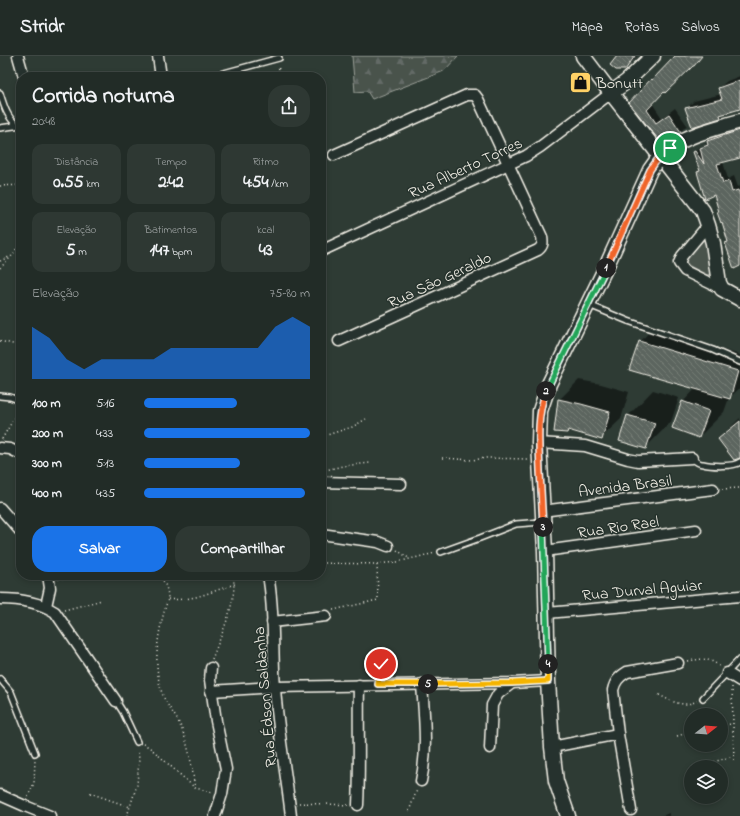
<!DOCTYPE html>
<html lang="pt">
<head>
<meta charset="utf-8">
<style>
  body { margin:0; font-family:"Indie Flower",sans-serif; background:#2e3833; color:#f1f3f6; height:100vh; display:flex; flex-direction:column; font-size:15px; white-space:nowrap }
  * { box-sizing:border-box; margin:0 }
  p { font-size:13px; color:#a2a7a7 }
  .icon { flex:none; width:22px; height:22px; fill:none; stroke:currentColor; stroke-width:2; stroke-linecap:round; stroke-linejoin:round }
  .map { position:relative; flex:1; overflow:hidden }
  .details { position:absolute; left:16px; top:16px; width:310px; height:508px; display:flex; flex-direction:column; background:#222c27; border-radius:16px; box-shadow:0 2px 6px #0003,0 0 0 1px #3f4844 }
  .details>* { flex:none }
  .needle { width:26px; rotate:73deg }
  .fabs { position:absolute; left:684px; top:652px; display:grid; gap:8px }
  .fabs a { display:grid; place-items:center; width:44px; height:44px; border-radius:50%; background:#222c27; box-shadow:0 2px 6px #0003,0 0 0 1px #3f4844; font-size:20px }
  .pin { position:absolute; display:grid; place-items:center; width:34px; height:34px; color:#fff; margin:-17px; border:2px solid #fff; border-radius:50%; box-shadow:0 1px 4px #0007 }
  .km { position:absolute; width:20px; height:20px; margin:-10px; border-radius:50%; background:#222; color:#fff; font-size:11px; line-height:20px; text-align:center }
  .round { display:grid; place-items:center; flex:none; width:42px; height:42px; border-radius:16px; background:#2e3833 }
  .head { display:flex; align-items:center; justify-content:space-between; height:68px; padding:0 16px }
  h1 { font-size:22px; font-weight:700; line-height:30px }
  .metrics { display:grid; grid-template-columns:repeat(3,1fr); gap:6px; height:68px; padding:4px 16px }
  .metrics div { display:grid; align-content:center; border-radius:10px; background:#2e3833; text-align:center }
  .metrics b { font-size:17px; font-weight:700 }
  .metrics small { font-size:11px; font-weight:400 }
  .metrics p { font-size:11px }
  .chart { height:112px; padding:8px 16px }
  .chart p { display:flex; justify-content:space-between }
  .chart svg { width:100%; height:72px; margin-top:4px; fill:#1a73e8; opacity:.7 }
  .cta { display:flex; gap:8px; margin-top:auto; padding:8px 16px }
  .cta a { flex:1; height:46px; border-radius:16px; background:#1a73e8; color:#fff; font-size:16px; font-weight:700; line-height:46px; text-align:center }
  .cta a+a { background:#2e3833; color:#f1f3f6 }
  ul { padding:0 16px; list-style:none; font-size:13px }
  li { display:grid; grid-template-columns:64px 48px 1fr; align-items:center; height:30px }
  li i { height:10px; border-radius:5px; background:#1a73e8 }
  header { display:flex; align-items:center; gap:24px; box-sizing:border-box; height:56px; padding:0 20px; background:#222c27; border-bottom:1px solid #3f4844 }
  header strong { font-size:19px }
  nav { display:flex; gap:22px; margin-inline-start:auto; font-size:14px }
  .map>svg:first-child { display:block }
  .green { fill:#48524c; stroke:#9ea29a }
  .forest { fill:url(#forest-firs); stroke:#9ea29a }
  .shadow { fill:#0007 }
  .building { fill:url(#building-back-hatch); stroke:#f4f1e8 }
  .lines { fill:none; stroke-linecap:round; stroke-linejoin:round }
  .lane-casing { stroke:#f4f1e8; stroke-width:8 }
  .street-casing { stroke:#f4f1e8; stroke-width:13 }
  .secondary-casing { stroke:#f4f1e8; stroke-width:17 }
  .path { stroke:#f4f1e8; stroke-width:1.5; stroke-dasharray:1 3; stroke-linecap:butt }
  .lane { stroke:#26332d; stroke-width:5 }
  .street { stroke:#26332d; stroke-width:10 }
  .secondary { stroke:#26332d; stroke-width:14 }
  .split-1-casing { stroke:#fff; stroke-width:8 }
  .split-2-casing { stroke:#fff; stroke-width:8 }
  .split-3-casing { stroke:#fff; stroke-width:8 }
  .split-4-casing { stroke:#fff; stroke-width:8 }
  .split-5-casing { stroke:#fff; stroke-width:8 }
  .split-6-casing { stroke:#fff; stroke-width:8 }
  .split-1 { stroke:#f0652b; stroke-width:5 }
  .split-2 { stroke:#22a559; stroke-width:5 }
  .split-3 { stroke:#f0652b; stroke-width:5 }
  .split-4 { stroke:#22a559; stroke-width:5 }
  .split-5 { stroke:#f5b400; stroke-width:5 }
  .split-6 { stroke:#f5b400; stroke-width:5 }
  .labels { text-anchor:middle; stroke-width:3; stroke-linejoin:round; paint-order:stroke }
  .poi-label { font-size:16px; fill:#f4f1e8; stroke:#26332d; text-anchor:start }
  .street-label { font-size:16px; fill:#f4f1e8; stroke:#26332d }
</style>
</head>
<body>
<header>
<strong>Stridr</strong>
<nav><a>Mapa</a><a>Rotas</a><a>Salvos</a></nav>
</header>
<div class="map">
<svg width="740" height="760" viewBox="0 0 740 760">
  <defs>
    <pattern id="forest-firs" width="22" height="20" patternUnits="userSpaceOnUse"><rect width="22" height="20" fill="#48524c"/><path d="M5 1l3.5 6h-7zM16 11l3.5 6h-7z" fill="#636b66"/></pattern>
    <pattern id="building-back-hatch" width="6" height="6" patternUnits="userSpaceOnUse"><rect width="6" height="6" fill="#5c655e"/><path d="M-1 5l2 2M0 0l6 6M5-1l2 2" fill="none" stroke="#747c75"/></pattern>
  </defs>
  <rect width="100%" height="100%" fill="#2e3b34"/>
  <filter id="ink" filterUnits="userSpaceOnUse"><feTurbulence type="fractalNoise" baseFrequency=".025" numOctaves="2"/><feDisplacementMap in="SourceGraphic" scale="8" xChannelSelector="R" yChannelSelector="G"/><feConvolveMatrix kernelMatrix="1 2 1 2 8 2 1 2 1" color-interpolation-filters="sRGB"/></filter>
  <g filter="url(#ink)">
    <polygon class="green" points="704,183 708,185 712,217 707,219 686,208 686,203"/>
    <polygon class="forest" points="352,0 458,0 444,15 372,43 367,35 355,36"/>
    <g class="shadow">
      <polygon points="617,0 637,0 625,13"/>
      <polygon points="677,0 702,0 652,47 662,62 675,52 687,69 681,75 662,87 631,47 652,23 657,18 658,19"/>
      <polygon points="740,20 740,52 724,57 721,61 686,53 694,45 722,38 719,32 727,25"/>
      <polygon points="740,71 740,100 723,106 728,123 734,120 738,131 740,130 740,209 726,187 729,185 723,165 718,157 720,155 714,138 698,116 700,114 694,96 700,90 702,92 708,86 708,85 713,80"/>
      <polygon points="653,272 740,299 740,332 729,342 724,356 699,381 683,346 696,332 640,286"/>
      <polygon points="579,324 601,328 629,336 621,363 601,382 569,374 567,376 559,344"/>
      <polygon points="653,334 679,342 671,366 646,391 628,360"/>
      <polygon points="740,362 740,401 719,383"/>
      <polygon points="669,757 670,760 662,760"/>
    </g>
    <g class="building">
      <polygon points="617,0 635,0 625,14 616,14 610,9"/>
      <polygon points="675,0 702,0 694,10 693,10 665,37 664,36 647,54 656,67 669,58 681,76 662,88 629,47 651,23 652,24"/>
      <polygon points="740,24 740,53 720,59 721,62 692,71 685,52 722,43 718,32"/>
      <polygon points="740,74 740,102 717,108 723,127 729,125 732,136 738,134 740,139 740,210 734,213 725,187 728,186 722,166 721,167 717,156 719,156 714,139 705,143 697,116 700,115 693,96 695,95 704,108 700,92 708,89 707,85"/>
      <polygon points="639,285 738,315 730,343 629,314"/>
      <polygon points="558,343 581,348 610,356 602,384 568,374 567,377 554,376"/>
      <polygon points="682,345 709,355 699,382 672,372"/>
      <polygon points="627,359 655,367 646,393 619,385"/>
      <polygon points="740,365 740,402 734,404 718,383"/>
    </g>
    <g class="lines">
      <defs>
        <g id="lane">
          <polyline points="209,21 279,2"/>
          <path d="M 0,37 C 4,50 7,61 17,69"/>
          <polyline points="0,72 21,69"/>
          <polyline points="589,249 628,265 713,294 740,306"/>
          <polyline points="0,340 10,341 21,345"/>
          <path d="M 692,402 C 695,405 698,408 703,408 C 711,410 734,411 740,406"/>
          <polyline points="441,496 480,482 516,468 542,466"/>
          <polyline points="0,623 11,636 35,697"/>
          <polyline points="703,642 740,603"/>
          <polyline points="116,645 123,656 137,686"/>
        </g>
        <g id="street">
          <polyline points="18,0 24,21"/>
          <polyline points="158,0 161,21"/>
          <path d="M 334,99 L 467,39 L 475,39 L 478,43 L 542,181 C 543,187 543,190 538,194 L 339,285"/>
          <polyline points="708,169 682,200 679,207 685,215 722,233"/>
          <polyline points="321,195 526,100 540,91 611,37"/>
          <polyline points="539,387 585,390 628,403 638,405 692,402"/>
          <polyline points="0,392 10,393 21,398"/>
          <polyline points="321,426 401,428"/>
          <polyline points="0,452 21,476"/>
          <polyline points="542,455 713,433"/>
          <polyline points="321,478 378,486 388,490"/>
          <polyline points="545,495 696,474"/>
          <path d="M 268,519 C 275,556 272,595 275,632 C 278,675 286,717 291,760"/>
          <path d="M 0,543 C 19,543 39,546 55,556 L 116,645"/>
          <polyline points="46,550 50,532 48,519"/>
          <polyline points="547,557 740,540"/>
          <polyline points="272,566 326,560"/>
          <polyline points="211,612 210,624 216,665 226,713 222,738 215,760"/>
          <polyline points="727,617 740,625"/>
          <polyline points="211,635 275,631 512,627 548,625"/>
          <polyline points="552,691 618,678"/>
          <polyline points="490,692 492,649 498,638 512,627"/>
          <path d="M 421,725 C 428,694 424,660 422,628"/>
          <polyline points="0,739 25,750 50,760"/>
          <path d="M 358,749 C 360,709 358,669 359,629"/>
          <path d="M 631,754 L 618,678 L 613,634 C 615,625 619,621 627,616 L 678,607"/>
        </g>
        <g id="secondary">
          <polyline points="583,0 611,37 703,155 708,169 713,187 719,227 722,233 740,243"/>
          <polyline points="611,37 626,26 653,0"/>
          <path d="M 568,760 L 556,725 L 552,691 L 548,625 L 545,495 L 539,387 L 540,355 L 549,328 L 606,211 L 650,114 C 670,81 705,76 740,65"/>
        </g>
      </defs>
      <use href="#lane" class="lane-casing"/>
      <use href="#street" class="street-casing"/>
      <use href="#secondary" class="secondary-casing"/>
      <g class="path">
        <polyline points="278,21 279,9"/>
        <polyline points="321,94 324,93 327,94"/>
        <polyline points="0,130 21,129"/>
        <polyline points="0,205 9,201"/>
        <polyline points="0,212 11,201 21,186"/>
        <polyline points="0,285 21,290"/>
        <polyline points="321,381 352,371 366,363"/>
        <polyline points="2,383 20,352"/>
        <polyline points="442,402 472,404 486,402 528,403"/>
        <polyline points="321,415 343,410 370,407"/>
        <polyline points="722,433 740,432"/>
        <polyline points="397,494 410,503"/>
        <polyline points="321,507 377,508 397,506 435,497"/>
        <path d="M 158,519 C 165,525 168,534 168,543 C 158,574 152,606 162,637 C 166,649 175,658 180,669 C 189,689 192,711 195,732"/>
        <polyline points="58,523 86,519"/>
        <path d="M 168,543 C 191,546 213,535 235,528"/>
        <polyline points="64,554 102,544"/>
        <polyline points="333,554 378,544 377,508"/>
        <path d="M 212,603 C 221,579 238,545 233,519"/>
        <path d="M 688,605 C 701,603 708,601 719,610"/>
        <polyline points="379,619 384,591"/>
        <polyline points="732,631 734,705"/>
        <path d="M 659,639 C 671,645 683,652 697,645"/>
        <polyline points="721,669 733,668"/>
        <polyline points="677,680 691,676"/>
        <polyline points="143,688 149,691 156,697 195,732 212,736"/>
        <polyline points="703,711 713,706 734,700"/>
        <polyline points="688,718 691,717"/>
        <polyline points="90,737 130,751"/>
        <polyline points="28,741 34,727 35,704"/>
        <polyline points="299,747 350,749"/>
        <polyline points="409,755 417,734"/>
        <polyline points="127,760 137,729 139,703 138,694"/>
      </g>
      <use href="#lane" class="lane"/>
      <use href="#street" class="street"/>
      <use href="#secondary" class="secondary"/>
    </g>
  </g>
  <g class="lines" filter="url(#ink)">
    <defs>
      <polyline id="split-1" points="606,212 650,114 660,100 670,92"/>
      <polyline id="split-2" points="546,335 606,212"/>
      <path id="split-3" d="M 543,471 C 542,452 541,434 540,415 C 539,388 536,361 546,335"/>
      <polyline id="split-4" points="543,471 548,608"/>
      <polyline id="split-5" points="428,628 512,627 548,625 548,608"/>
      <polyline id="split-6" points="381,608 378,628 428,628"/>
    </defs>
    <use href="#split-1" class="split-1-casing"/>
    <use href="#split-2" class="split-2-casing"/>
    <use href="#split-3" class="split-3-casing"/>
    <use href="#split-4" class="split-4-casing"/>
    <use href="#split-5" class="split-5-casing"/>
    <use href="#split-6" class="split-6-casing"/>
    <use href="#split-1" class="split-1"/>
    <use href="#split-2" class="split-2"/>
    <use href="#split-3" class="split-3"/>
    <use href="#split-4" class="split-4"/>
    <use href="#split-5" class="split-5"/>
    <use href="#split-6" class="split-6"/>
  </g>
  <defs>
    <symbol id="shop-square" viewBox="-11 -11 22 22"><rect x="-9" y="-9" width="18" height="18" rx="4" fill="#ffd166" stroke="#26332d"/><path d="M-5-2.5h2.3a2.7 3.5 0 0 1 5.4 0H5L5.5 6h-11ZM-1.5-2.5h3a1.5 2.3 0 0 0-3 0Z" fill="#111"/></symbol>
  </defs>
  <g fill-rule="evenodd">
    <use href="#shop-square" x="568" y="14" width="25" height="25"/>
  </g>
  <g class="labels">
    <g class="poi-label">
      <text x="596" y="32">Bonutt</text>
    </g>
    <g class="street-label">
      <text transform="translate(465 111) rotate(-25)" y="6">Rua Alberto Torres</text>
      <text transform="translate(439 223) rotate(-25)" y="6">Rua Sāo Geraldo</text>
      <text transform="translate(625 429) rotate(-7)" y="6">Avenida Brasil</text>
      <text transform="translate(618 470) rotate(-8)" y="6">Rua Rio Rael</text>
      <text transform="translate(642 533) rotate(-5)" y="6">Rua Durval Aguiar</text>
      <text transform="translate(264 641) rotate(-95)" y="6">Rua Édson Saldanha</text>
    </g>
  </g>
</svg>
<div class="fabs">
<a><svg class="needle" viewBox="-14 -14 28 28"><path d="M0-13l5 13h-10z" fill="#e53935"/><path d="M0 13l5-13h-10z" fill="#a2a7a7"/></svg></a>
<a><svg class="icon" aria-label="layers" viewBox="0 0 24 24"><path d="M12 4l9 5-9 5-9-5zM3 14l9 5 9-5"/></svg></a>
</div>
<div class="pin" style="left:670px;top:92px;background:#1e9e55"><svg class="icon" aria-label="arrive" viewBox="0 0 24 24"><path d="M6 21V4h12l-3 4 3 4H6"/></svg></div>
<div class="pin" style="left:381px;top:608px;background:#d93025"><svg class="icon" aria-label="check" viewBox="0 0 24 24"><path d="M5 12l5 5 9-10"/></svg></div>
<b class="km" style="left:606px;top:212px">1</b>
<b class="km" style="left:546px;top:335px">2</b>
<b class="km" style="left:543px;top:471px">3</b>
<b class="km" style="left:548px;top:608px">4</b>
<b class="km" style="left:428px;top:628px">5</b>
<section class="details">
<div class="head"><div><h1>Corrida noturna</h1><p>20:48</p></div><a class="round"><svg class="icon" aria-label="share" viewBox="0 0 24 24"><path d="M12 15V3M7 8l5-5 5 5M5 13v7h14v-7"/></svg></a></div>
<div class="metrics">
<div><p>Distância</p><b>0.55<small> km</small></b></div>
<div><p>Tempo</p><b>2:42</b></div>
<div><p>Ritmo</p><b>4:54<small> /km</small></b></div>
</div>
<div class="metrics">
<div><p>Elevação</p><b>5<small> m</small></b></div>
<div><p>Batimentos</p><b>147<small> bpm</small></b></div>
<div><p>kcal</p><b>43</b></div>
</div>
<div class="chart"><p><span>Elevação</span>75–80 m</p>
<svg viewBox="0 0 160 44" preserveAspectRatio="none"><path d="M0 44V12L10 19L20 32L30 38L40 32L50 32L60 32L70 32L80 25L90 25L100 25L110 25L120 25L130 25L140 12L150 6L160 12V44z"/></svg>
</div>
<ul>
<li><b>100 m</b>5:16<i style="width:56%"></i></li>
<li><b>200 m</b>4:33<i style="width:100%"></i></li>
<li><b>300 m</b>5:13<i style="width:58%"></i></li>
<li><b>400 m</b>4:35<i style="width:97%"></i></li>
</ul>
<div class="cta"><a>Salvar</a><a>Compartilhar</a></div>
</section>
</div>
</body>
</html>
